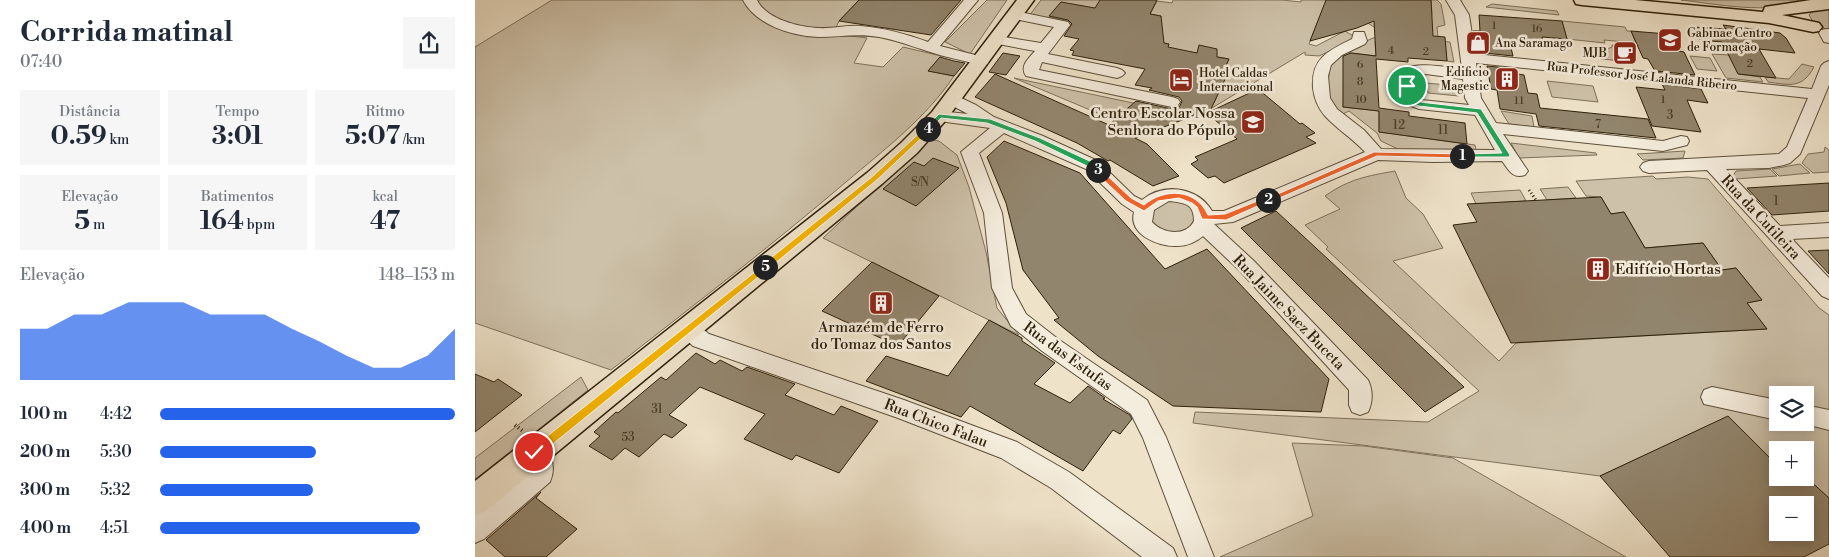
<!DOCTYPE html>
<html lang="pt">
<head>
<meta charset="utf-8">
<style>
  body { margin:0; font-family:"Libre Bodoni",serif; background:#f6f6f7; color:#1f2937; height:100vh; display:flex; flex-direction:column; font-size:19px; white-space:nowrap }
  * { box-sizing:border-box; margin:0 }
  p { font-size:16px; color:#747a83 }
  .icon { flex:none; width:28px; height:28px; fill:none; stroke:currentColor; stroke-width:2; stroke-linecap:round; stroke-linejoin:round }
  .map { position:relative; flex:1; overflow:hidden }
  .side { display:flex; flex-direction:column; background:#fff; width:475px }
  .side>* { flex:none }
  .controls { position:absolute; left:1294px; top:386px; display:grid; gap:10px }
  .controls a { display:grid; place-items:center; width:45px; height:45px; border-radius:0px; background:#fff; box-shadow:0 2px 12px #0003; font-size:25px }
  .pin { position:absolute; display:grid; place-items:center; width:42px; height:42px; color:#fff; margin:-21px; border:2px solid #fff; border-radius:50%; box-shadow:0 1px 5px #0007 }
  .km { position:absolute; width:25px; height:25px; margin:-12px; border-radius:50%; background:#222; color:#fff; font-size:14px; line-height:25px; text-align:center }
  .round { display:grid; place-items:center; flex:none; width:52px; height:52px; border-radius:0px; background:#f6f6f7 }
  .headline { display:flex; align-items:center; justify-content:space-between; height:85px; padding:0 20px }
  h1 { font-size:28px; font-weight:700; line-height:38px }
  .figures { display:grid; grid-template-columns:repeat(3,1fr); gap:8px; height:85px; padding:5px 20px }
  .figures div { display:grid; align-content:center; border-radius:0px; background:#f6f6f7; text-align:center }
  .figures b { font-size:25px; font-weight:700 }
  .figures small { font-size:14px; font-weight:400 }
  .figures p { font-size:14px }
  .chart { height:140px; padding:10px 20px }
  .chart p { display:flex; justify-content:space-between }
  .chart svg { width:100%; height:90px; margin-top:5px; fill:#2563eb; opacity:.7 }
  ul { padding:0 20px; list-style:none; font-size:16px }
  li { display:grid; grid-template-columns:80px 60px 1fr; align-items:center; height:38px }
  li i { height:12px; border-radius:6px; background:#2563eb }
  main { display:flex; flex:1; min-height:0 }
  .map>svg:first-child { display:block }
  .green { fill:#cdc1a9; stroke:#7e705a; fill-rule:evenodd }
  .building { fill:#92856d; stroke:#2e200a; fill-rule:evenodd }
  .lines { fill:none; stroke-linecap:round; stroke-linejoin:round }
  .minor-casing { stroke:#5e503a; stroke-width:2 }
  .major-casing { stroke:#2e200a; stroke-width:3 }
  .path-far1 { stroke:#2e200a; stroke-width:3; stroke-dasharray:1 2.5; stroke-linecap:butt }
  .path { stroke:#2e200a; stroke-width:4; stroke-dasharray:1 3; stroke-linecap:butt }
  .minor { fill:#f4ecdc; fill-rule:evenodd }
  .major { fill:#eee2c9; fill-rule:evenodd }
  .split-1 { fill:#22a559; stroke:#fff }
  .split-2 { fill:#f0652b; stroke:#fff }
  .split-3 { fill:#f0652b; stroke:#fff }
  .split-4 { fill:#22a559; stroke:#fff }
  .split-5 { fill:#f5b400; stroke:#fff }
  .split-6 { fill:#f5b400; stroke:#fff }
  .labels { text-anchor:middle; stroke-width:5; stroke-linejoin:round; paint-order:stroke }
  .far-number-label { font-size:11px; fill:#473923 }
  .far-poi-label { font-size:12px; fill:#2e200a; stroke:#f4ecdc; text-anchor:start }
  .far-street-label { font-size:12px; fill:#2e200a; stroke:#f4ecdc }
  .number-label { font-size:12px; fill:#473923 }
  .poi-label { font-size:15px; fill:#2e200a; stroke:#f4ecdc; text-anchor:end }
  .street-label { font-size:15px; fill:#2e200a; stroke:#f4ecdc }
</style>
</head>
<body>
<main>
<section class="side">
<div class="headline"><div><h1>Corrida matinal</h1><p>07:40</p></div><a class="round"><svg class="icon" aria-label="share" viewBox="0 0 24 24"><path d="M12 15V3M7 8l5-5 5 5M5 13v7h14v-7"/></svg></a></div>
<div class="figures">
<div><p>Distância</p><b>0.59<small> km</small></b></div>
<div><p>Tempo</p><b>3:01</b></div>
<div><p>Ritmo</p><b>5:07<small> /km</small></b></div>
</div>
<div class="figures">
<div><p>Elevação</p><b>5<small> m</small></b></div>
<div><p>Batimentos</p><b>164<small> bpm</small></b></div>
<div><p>kcal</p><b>47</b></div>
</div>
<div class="chart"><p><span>Elevação</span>148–153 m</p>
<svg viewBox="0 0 160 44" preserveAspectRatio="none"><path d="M0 44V19L10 19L20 12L30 12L40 6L50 6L60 6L70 12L80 12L90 12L100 19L110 25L120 32L130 38L140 38L150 32L160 19V44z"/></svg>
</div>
<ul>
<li><b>100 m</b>4:42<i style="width:100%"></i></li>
<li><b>200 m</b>5:30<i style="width:53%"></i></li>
<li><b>300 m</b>5:32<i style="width:52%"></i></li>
<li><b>400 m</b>4:51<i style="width:88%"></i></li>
</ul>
</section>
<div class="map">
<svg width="1354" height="557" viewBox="0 0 1354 557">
  <rect width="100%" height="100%" fill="#eee2c9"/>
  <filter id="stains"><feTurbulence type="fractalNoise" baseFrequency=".004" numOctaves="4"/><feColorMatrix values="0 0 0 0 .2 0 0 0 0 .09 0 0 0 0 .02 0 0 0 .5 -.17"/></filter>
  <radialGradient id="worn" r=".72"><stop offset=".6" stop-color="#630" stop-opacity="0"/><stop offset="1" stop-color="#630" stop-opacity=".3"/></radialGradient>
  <g class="green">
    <path d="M 77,0 L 384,0 L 364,21 L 358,34 L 392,38 L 379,63 L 408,67 L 428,47 L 466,56 L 453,71 L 479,76 C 451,118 410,149 371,182 C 295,247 215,308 136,370 L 0,323 L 0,47 Z"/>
    <polygon points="512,0 532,0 495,54 470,42"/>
    <path d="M 566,0 L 625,0 L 686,18 L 686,16 L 675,14 L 682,1 L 697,3 L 698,0 L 807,0 L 826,2 L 826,0 L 926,0 L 957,15 L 956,0 L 962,0 L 966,4 L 970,25 L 962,27 L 963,37 L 960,41 L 975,42 L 979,62 L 972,61 L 970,43 L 900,41 L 901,56 L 868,52 L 898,38 L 912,36 L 893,23 L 846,14 L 834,44 L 841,46 L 870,31 L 882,38 L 844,56 L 830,55 L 830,52 L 732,111 L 739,103 L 751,75 L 747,74 L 754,59 L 715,52 L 707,66 L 684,62 L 694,44 L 554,16 ZM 586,2 L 625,26 L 574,17 Z"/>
    <path d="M 1206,0 L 1324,0 C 1301,16 1234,3 1206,0 Z"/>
    <polygon points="1017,4 1082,11 1084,15 1011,7"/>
    <polygon points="1354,8 1354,31 1339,23 1334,15 1338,10"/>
    <polygon points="1087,21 1150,27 1152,31 1156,31 1161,43 1129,40 1130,43 1092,39"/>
    <polygon points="1137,45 1142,45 1147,61 1126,59 1125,52 1137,47"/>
    <path d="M 869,53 L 868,107 L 904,111 L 904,132 L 1000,145 L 1001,150 L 925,150 L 906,141 L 902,133 L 874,111 L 866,115 C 849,99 853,87 855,65 Z"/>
    <polygon points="1237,54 1254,55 1264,74 1285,77 1288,82 1251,78"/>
    <polygon points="1215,56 1235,58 1242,71 1222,69"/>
    <path d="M 1327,64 L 1339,67 C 1327,89 1315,85 1293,82 L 1290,77 L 1314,79 Z"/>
    <polygon points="539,78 701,112 654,107 639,120"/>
    <polygon points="1072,81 1118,86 1123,102 1077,97"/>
    <polygon points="951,83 982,86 984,96 953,93"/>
    <polygon points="1026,111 1057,116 1059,127 1034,124"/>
    <polygon points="454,139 464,141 482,155 494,187 511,252 522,308 544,335 348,238"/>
    <polygon points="1036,143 1121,153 1122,155 1044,158"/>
    <polygon points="1350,147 1354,150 1354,172 1338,173 1327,163 1333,154 1349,152"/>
    <polygon points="1210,151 1208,158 1168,160 1162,154"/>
    <polygon points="1325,164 1335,173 1304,176 1297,169"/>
    <polygon points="1295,169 1302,176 1260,179 1258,176 1261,171"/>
    <path d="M 920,171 L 931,198 L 948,214 L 968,248 L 918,261 L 1024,361 L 1041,343 L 1292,329 L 1272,303 L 1287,300 L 1261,268 L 1247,270 L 1228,243 L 1170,248 L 1149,212 L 1136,214 L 1126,197 L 1111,196 L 1101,181 L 1178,176 L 1181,179 L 1213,177 L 1233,179 L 1344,308 L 1354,315 L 1354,498 L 1330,477 L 1330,450 L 1302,450 L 1302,465 L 1253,417 L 1125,476 L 718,423 L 720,412 L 953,422 L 1004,391 L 851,249 L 853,247 L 830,225 L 865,209 L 850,196 C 874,179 892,176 920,171 ZM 1302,395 L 1330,395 L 1330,422 L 1302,422 Z"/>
    <polygon points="1093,187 1101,198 1072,200 1065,189"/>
    <polygon points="1045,190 1051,201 1001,204 996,193"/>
    <polygon points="685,197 725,206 714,237 673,230 672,205"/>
    <polygon points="106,377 113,390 0,480 0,458"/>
    <polygon points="817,443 889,446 978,458 1151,557 745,557 838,516"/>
  </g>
  <g class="building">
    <polygon points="384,0 486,0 456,35 364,21"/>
    <polygon points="625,0 682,0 675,14 686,16 689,43 694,44 693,47 722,53 724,45 742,49 742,57 754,59 747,74 752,75 736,109 660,138 672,144 704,176 678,186 635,160 633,161 602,143 500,97 520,74 634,125 661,101 697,109 705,106 707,101 704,97 674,90 677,88 660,85 670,69 597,55 599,51 595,50 604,39 589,36 597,24 593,20 574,16 586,2 620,8"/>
    <polygon points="851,0 956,0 958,36 970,37 972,61 933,58 933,62 901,59 904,108 934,112 934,116 990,123 992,144 904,132 904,111 868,107 868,56 876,53 901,56 899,21 882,28 835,41"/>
    <polygon points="1004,15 1087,21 1092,39 1067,37 1070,48 1035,44 1038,56 1010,53 1009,47 1001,46 998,31 1005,31"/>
    <polygon points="1248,25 1305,33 1311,38 1320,53 1284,49 1301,78 1263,74 1247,42 1225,40 1218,27 1251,29"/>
    <polygon points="1156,31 1192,34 1200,50 1209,52 1220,75 1180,71 1173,59 1168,58"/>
    <polygon points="528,53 545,56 531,75 514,72"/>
    <polygon points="465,57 479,61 490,63 479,76 453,71"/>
    <polygon points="1012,66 1042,69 1043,74 1049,75 1053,93 1062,94 1065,108 1173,119 1181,138 1064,126 1061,114 1025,109 1022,90 1016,89"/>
    <polygon points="1187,84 1226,89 1233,103 1212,100 1226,132 1177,126 1161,87 1190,90"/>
    <polygon points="783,89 825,124 827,123 840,133 831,137 841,143 749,183 740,176 733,178 716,164 723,160 720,157 762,139 732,113"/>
    <polygon points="529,141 605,173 690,269 732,249 854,379 846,412 698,406 623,356 579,320 584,318 548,270 531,203 512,157"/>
    <polygon points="458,158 484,168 441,206 408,189 439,162 449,166"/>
    <polygon points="1354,183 1354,211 1297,215 1272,188"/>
    <polygon points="1126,197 1136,214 1149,212 1170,248 1228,243 1247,270 1261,268 1287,300 1272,303 1292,329 1036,343 978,225 1002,222 992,204"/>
    <polygon points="801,211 854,260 989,387 950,412 766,228"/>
    <polygon points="1354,250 1354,274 1333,251"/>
    <polygon points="397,262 464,296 423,346 347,311"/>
    <polygon points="514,320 547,338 547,341 580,363 559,384 595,403 613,386 630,398 628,399 655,415 657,419 645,434 638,430 608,471 495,406 486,417 391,381 411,356 473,376"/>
    <polygon points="221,353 240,364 245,360 267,371 272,367 320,384 310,395 359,415 366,406 403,421 364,473 321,455 317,460 269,439 290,414 225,387 194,415 212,425 197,438 189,434 164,457 150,448 137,460 114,446 125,436 119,432 141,412 143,413 186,377 191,380"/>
    <polygon points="0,374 19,382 23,379 47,395 0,432"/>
    <path d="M 1253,416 L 1302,465 L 1302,478 L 1315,478 L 1320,483 L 1331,477 L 1354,498 L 1354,544 L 1329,557 L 1195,557 L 1125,476 ZM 1302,505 L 1330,505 L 1330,532 L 1302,532 Z"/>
    <polygon points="66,492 61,498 102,529 71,557 30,557 11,540"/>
  </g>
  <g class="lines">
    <defs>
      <g id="minor">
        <path d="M 268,0 L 282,0 C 291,19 323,27 343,28 C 357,29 371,25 386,26 C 409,28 432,34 453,42 L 489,0 L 503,0 L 465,46 L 512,58 L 514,61 L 512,64 L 507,65 C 489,61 470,57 452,51 C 436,46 421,40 404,37 C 383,33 364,37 344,37 C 317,36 281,25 268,0 Z"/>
        <path d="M 971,0 L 985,0 L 994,15 L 1000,54 L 1337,89 L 1346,66 L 1349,63 L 1354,61 L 1354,85 L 1325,154 L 1315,163 L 1309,165 L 1294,168 L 1251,169 L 1305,226 L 1354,223 L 1354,237 L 1317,239 L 1354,278 L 1354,299 L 1347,296 L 1232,170 L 1174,173 L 1168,171 L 1165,167 L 1168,163 L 1174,161 L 1304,154 L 1312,147 L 1333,98 L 1001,63 L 1006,98 L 1021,123 L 1188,141 L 1206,136 L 1212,137 L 1214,141 L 1212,145 L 1188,151 L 1028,134 L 1053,171 L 1050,175 C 1037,179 1034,170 1027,161 L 958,162 L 903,160 L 758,222 L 739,224 L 779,261 L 893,380 C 898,390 898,402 893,412 L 885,415 L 877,412 L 874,405 L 874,390 L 765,271 L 728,236 C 721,242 712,246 703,246 C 684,247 653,235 659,212 L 647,204 L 611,169 L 529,133 L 504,153 L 527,213 L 537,288 L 551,314 L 583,339 L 672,400 L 691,437 L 739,557 L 713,557 L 668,438 L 656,414 L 567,351 L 536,326 L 517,288 L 509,213 L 486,152 L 515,128 L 464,121 L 458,120 L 456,116 L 458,112 L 464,111 L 493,114 L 472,103 L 470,100 L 472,97 L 484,97 L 501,105 L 519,117 L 568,136 L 623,161 L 659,196 L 667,200 C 689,182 723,187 737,211 L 749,211 L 890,152 C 878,139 862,129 850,116 C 843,108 839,98 838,88 C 836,58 853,51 877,39 L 879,32 L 889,32 L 892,41 L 890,44 L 867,55 L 856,65 L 853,76 L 855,98 L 862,109 L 889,130 L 906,149 L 1020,150 L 1000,115 L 944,109 L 925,102 L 923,99 L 924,86 L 921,75 C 933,59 970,67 987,69 L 980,15 ZM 951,74 L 988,79 L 990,98 L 994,105 L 947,100 L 939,97 L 940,86 L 937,77 ZM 694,201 C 709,203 719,203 719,221 C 711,237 688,234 677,222 L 679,210 Z"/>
        <path d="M 540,11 L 593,22 L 595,25 L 573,54 L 642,68 L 647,70 L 650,73 L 647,76 L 642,78 L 567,62 L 564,70 L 697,97 L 703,99 L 705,102 L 703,105 L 697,107 L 551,76 C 544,66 554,58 560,51 L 523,44 L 518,43 L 516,40 L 518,37 L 523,36 L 566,43 L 579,27 L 535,18 L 533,15 L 535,12 Z"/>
        <polygon points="1351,29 1354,29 1354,43 1349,42 1344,33 1346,30"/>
        <polygon points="213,321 220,323 234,334 429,400 542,442 594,472 698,548 702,557 667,557 576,488 526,458 423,418 218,346 206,335 202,329 206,323"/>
        <polygon points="1237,387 1302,400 1302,420 1229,404 1226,397 1229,390"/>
        <polygon points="1330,405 1354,410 1354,430 1323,422 1330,422"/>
        <path d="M 59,441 C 76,447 82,466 75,482 L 9,539 L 0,543 L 0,514 L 53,469 L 53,464 L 47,452 L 51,444 Z"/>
      </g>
      <g id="major">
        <polygon points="542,0 559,0 471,120 442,153 408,183 11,511 0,515 0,481 392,173 426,143 457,112"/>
        <polygon points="1099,0 1160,0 1288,12 1290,7 1296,6 1336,0 1354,0 1354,9 1307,15 1344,23 1347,27 1344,31 1338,32 1294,23 1107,5 1101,4"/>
      </g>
    </defs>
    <use href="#minor" class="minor-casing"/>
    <use href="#major" class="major-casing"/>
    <polyline class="path-far1" points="1054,190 1061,200"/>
    <polyline class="path" points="40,425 49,432"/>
    <use href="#minor" class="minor"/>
    <use href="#major" class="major"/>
  </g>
  <polygon class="split-1" points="929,85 935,86 935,98 945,102 1006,109 1035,155 1034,157 985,157 983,156 987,154 1027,153 1002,113 944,106 928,99"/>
  <polygon class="split-2" points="899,152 987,154 990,156 987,158 902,156 795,202 789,200"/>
  <path class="split-3" d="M 620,169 L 625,169 L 656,198 L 669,205 C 689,188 721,188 733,215 L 750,214 L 790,198 L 796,200 L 751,220 L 727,219 L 722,207 L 717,203 L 704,198 L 683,201 L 669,211 L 651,201 L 620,172 Z"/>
  <polygon class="split-4" points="464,114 515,119 565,138 619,163 626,170 620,172 614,167 560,141 512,123 466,118 455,130 451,130 451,127"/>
  <polygon class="split-5" points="451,127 456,129 403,179 293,269 287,269 287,265 398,176"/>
  <polygon class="split-6" points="290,264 293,265 293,269 63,456 56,456 56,449"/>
  <defs>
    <symbol id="school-square" viewBox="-11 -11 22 22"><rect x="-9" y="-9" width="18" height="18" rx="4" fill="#8f2418" stroke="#f4ecdc"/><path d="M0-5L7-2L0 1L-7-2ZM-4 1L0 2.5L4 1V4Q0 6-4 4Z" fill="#fff"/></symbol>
    <symbol id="shop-square" viewBox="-11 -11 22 22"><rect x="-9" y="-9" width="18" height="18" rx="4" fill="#8f2418" stroke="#f4ecdc"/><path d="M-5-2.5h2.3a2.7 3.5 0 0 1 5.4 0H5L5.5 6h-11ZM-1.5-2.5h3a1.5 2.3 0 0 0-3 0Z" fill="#fff"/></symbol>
    <symbol id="cafe-square" viewBox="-11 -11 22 22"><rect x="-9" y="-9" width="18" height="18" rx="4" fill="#8f2418" stroke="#f4ecdc"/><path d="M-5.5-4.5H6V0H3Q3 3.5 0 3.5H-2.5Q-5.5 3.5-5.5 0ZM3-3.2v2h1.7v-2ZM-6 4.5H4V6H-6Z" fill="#fff"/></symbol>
    <symbol id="building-square" viewBox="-11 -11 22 22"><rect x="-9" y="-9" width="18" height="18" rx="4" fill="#8f2418" stroke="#f4ecdc"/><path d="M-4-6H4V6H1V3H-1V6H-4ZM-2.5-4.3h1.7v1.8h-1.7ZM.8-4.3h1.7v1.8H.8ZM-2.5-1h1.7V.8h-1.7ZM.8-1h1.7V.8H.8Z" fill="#fff"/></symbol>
    <symbol id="hotel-square" viewBox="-11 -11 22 22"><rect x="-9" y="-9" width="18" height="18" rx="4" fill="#8f2418" stroke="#f4ecdc"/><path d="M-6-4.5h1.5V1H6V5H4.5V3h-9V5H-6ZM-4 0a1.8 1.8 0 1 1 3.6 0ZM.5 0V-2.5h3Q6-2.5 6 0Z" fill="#fff"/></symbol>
  </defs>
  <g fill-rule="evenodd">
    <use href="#school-square" x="1181" y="26" width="28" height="28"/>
    <use href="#shop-square" x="989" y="29" width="28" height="28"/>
    <use href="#cafe-square" x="1136" y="39" width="28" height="28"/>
    <use href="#building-square" x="1018" y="65" width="28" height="28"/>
    <use href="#hotel-square" x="692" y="66" width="28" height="28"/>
    <use href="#school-square" x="764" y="108" width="28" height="28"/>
    <use href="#building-square" x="1109" y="255" width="28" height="28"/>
    <use href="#building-square" x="392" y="289" width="28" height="28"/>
  </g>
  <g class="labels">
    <g class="far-number-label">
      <text x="1019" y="29">1</text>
      <text x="1062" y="32">16</text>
      <text x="916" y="54">4</text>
      <text x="951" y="55">2</text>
      <text x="1275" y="67">2</text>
      <text x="885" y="68">6</text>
      <text x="885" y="85">8</text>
      <text x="886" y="103">10</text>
      <text x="1188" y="103">1</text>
      <text x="1044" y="104">11</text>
    </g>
    <g class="far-poi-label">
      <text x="1212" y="37">Gabinae Centro<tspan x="1212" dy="14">de Formação</tspan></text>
      <text x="1020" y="47">Ana Saramago</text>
      <text x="1132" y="57" text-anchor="end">MJB</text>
      <text x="1014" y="76" text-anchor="end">Edificio<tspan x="1014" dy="14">Magestic</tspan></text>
      <text x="724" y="77">Hotel Caldas<tspan x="724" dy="14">Internacional</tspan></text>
    </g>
    <g class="far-street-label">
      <text transform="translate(1167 76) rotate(6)" y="4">Rua Professor José Lalanda Ribeiro</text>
    </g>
    <g class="number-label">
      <text x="1195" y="119">3</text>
      <text x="1123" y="128">7</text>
      <text x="924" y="129">12</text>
      <text x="968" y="134">11</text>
      <text x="445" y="186">S/N</text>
      <text x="1301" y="205">1</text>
      <text x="182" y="413">31</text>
      <text x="153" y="441">53</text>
    </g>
    <g class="poi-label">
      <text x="760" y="118">Centro Escolar Nossa<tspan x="760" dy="17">Senhora do Pópulo</tspan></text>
      <text x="1140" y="274" text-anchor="start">Edifício Hortas</text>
      <text x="406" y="332" text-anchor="middle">Armazém de Ferro<tspan x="406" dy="17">do Tomaz dos Santos</tspan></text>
    </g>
    <g class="street-label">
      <text transform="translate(1286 217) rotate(47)" y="5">Rua da Cutileira</text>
      <text transform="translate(814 312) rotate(46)" y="5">Rua Jaime Saez Buceta</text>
      <text transform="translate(593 356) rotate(36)" y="5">Rua das Estufas</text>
      <text transform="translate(461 423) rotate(21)" y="5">Rua Chico Falau</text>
    </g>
  </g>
  <rect width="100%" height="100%" filter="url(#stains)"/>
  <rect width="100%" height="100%" fill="url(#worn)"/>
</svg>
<div class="controls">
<a><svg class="icon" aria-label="layers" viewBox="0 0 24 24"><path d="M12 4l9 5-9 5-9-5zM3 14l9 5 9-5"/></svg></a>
<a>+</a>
<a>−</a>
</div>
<div class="pin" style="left:932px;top:86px;background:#1e9e55"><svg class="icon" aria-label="arrive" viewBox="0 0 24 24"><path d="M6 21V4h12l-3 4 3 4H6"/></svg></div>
<div class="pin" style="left:59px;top:452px;background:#d93025"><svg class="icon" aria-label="check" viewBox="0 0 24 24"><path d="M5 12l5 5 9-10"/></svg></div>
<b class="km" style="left:987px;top:156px">1</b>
<b class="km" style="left:793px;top:200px">2</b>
<b class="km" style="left:623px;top:170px">3</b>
<b class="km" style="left:453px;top:129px">4</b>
<b class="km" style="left:290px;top:267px">5</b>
</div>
</main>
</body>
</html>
